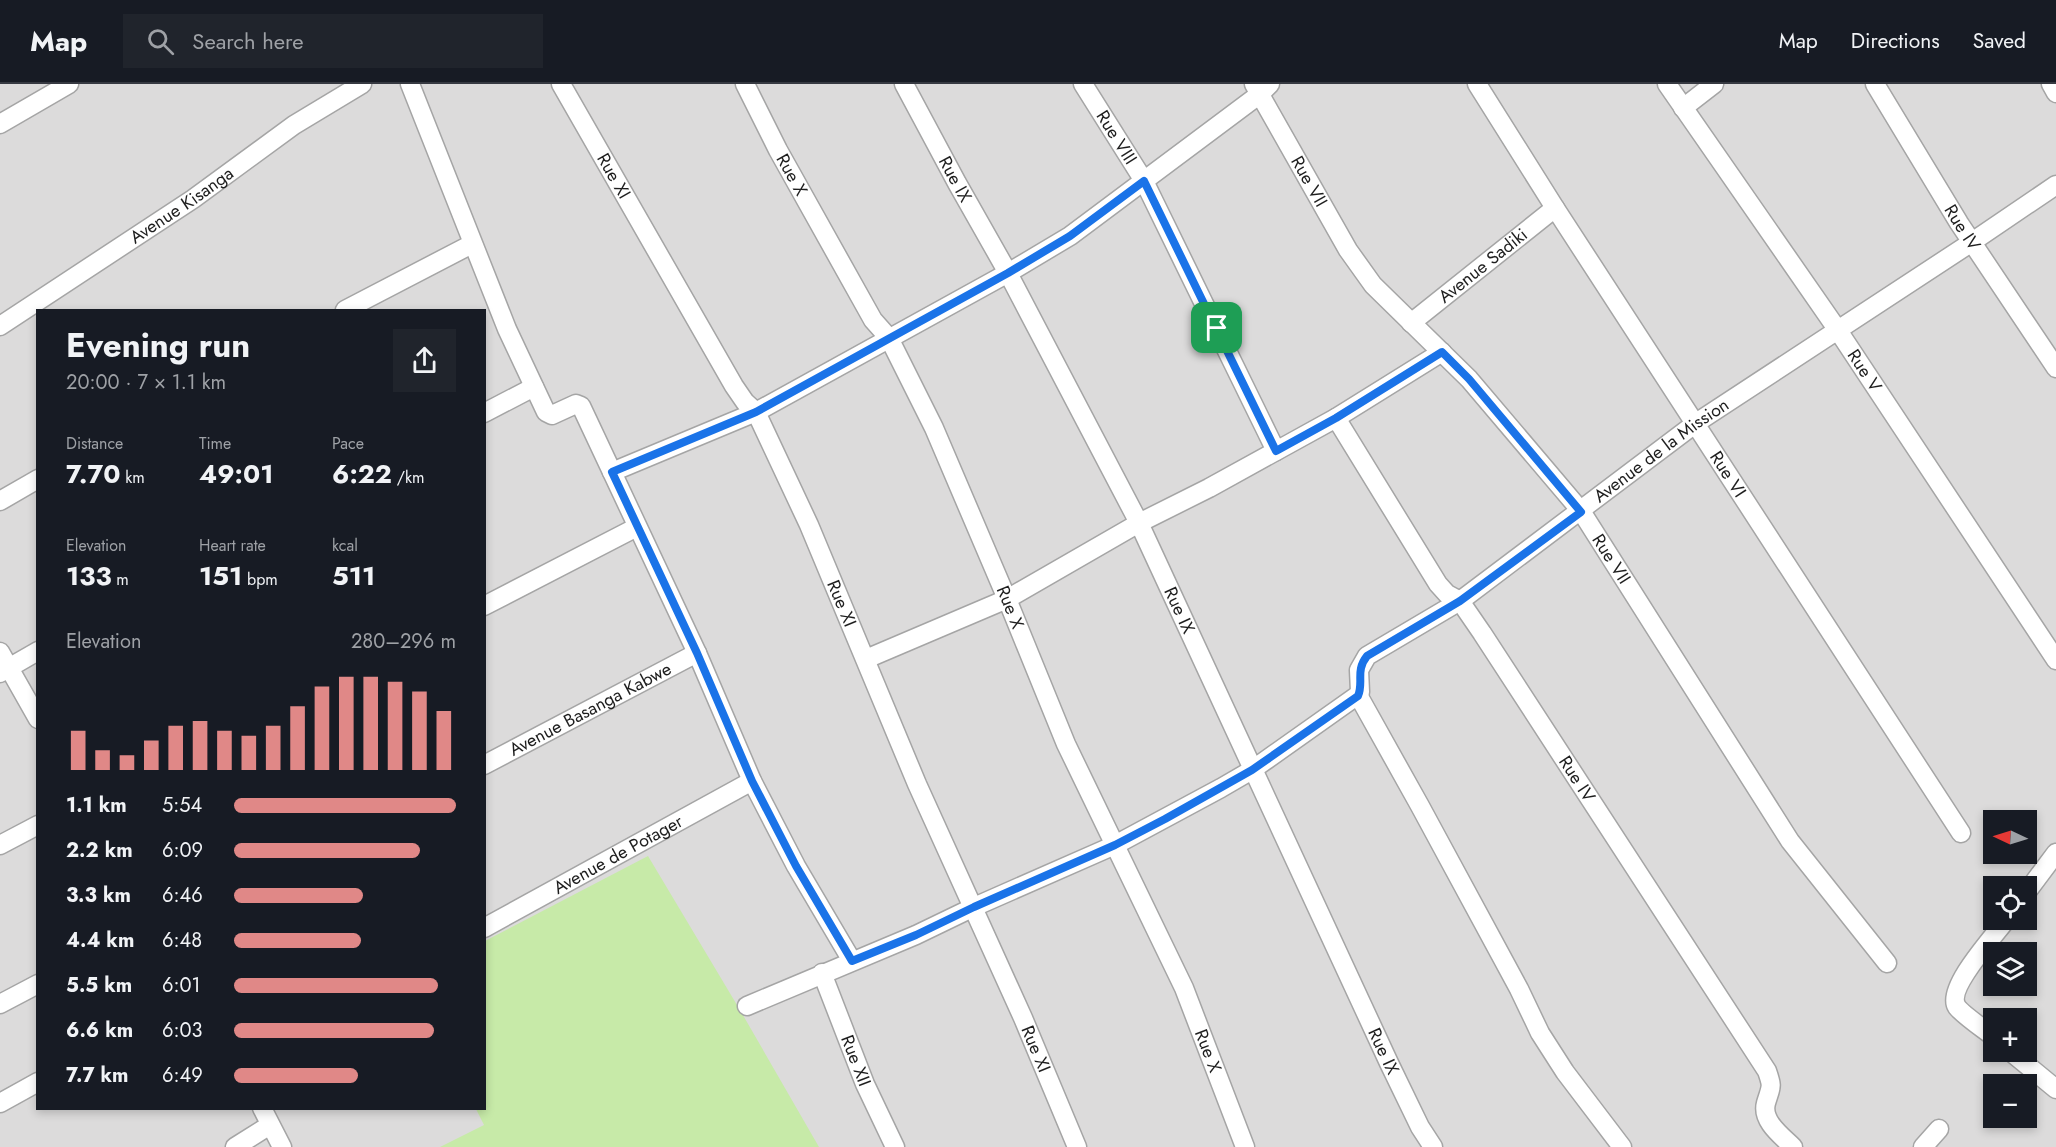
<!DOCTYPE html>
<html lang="en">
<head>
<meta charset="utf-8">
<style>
  body { margin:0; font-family:Jost,sans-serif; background:#20242c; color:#f1f3f6; height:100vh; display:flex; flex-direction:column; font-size:22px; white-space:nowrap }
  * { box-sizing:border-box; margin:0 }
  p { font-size:20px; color:#9ea1a6 }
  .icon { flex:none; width:33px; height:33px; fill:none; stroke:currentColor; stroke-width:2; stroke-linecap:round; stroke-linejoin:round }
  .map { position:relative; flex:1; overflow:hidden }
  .side { position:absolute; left:36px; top:225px; width:450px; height:801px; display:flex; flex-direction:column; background:#171b24; border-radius:0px; box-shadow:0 3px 9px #0003 }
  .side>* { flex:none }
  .needle { width:39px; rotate:274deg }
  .tools { position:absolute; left:1983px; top:726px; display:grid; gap:12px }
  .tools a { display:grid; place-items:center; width:54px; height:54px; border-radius:0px; background:#171b24; box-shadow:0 3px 9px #0003; font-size:30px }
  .pin { position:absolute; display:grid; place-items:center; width:51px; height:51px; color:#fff; margin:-26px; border-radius:12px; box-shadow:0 3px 9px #0006 }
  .round { display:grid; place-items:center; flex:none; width:63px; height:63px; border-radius:0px; background:#20242c }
  .head { display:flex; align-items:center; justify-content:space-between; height:102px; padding:0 30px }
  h1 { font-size:33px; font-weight:700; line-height:45px }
  .stats { display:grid; grid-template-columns:repeat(3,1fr); gap:9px; height:102px; padding:6px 30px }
  .stats div { display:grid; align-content:center }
  .stats b { font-size:26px; font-weight:700 }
  .stats small { font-size:16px; font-weight:400 }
  .stats p { font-size:16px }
  .chart { height:168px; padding:12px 30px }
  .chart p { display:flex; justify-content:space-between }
  .chart svg { width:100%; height:108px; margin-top:6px; stroke:#e08887; stroke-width:6 }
  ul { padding:0 30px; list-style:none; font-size:20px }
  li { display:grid; grid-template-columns:96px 72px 1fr; align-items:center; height:45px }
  li i { height:15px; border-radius:8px; background:#e08887 }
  header { display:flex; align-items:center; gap:36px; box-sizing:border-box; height:84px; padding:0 30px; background:#171b24; border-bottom:2px solid #363941 }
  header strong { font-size:28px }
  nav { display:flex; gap:33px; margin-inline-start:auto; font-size:21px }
  .search { width:420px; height:54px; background:#20242c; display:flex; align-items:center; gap:15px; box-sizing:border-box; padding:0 21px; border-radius:0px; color:#9ea1a6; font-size:22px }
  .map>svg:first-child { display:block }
  .residential { fill:#dcdbdb; fill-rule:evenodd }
  .garden { fill:#c7eaa8 }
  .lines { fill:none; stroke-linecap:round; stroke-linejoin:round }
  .minor-casing { stroke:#a5a5a5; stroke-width:21 }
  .minor { stroke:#fff; stroke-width:18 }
  .route-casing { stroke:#fff; stroke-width:12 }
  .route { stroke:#1a73e8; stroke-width:8 }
  .labels { text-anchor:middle; stroke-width:5; stroke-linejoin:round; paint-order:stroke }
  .street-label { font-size:18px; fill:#1e1e1e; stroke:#fff }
</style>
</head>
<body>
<header>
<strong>Map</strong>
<div class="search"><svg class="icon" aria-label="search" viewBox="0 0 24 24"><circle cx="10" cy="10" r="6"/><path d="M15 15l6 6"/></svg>Search here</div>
<nav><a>Map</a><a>Directions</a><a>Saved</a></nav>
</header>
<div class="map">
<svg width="2056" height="1063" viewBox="0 0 2056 1063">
  <rect width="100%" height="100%" fill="#efebe3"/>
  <path class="residential" d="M 0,0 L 2056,0 L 2056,1063 L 0,1063 ZM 38,226 L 484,226 L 484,1024 L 38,1024 ZM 1994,736 L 2026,736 L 2026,770 L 1994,770 ZM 1994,802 L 2026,802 L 2026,836 L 1994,836 ZM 1994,868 L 2026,868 L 2026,902 L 1994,902 ZM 1994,934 L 2026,934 L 2026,968 L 1994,968 ZM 1994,1000 L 2026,1000 L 2026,1034 L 1994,1034 Z"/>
  <polygon class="garden" points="648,772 740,926 819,1063 440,1063 484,1041 476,1025 484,1024 485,857"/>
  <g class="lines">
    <defs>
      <g id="minor">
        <polyline points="410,0 507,245 546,328 552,331 576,320 581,322 697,569 752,697 796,782 852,877"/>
        <path id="s1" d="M 561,0 L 734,302 L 745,318 L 756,328 L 809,441 L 917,700 L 1023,934 L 1077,1063"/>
        <path id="s2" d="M 745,0 L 778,66 L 873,236 L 889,254 L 934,344 L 1007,515 L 1066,660 L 1184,904 L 1245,1063"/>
        <path id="s3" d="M 904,0 L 957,99 L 1008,189 L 1139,439 L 1389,979 L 1420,1043 L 1433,1063"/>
        <path id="s4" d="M 1083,0 L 1144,97 L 1276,367"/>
        <path id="s5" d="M 1254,0 L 1348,166 L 1373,201 L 1469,295 L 1581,427 L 1790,757 L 1887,879"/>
        <path id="s6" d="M 1477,0 L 1555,124 L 1961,749"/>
        <path id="s7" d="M 1667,0 L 1837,245 L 2056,576"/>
        <path id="s8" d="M 1875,0 L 1959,139 L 2056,284"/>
        <polyline points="2051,0 2056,9"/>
        <polyline points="1683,24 1714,0"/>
        <polyline points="0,40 69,0"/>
        <polyline points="345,226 472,160"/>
        <path id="s9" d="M 1411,239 L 1555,124"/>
        <path id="s10" d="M 0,242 L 193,115 L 294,41 L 362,0"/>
        <polyline points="484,329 534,303"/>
        <path id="s11" d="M 1336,334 L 1438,500 L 1447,510 L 1460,517 L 1482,549 L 1767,987 C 1773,1004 1771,1002 1766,1019 C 1761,1037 1782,1052 1793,1063"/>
        <polyline points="612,388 756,328 1008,189 1070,152 1260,10 1270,0"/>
        <polyline points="0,417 38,395"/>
        <polyline points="484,522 637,443"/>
        <polyline points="0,568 38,635"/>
        <polyline points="866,575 1007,515 1139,439 1209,404 1336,334 1442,268"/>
        <polyline points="0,589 38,567"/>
        <polyline points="1358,611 1420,722 1519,905 1540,949 1565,988 1622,1063"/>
        <path id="s12" d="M 484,681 L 697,569"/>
        <polyline points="0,761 38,741"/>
        <polyline points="2026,809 2056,769"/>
        <path id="s13" d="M 484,844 L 752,697"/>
        <path id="s14" d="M 822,889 L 865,1000 L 895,1063"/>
        <polyline points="0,920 38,900"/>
        <path id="s15" d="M 747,922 L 916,851 L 974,823 L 1115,761 L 1221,704 L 1252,686 L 1358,611 L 1360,608 L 1359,586 L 1367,572 L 1460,517 L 1696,339 L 1972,158 L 2056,101"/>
        <path d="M 1994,953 C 1985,946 1963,931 1957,923 C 1945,905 1995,851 2006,836"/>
        <polyline points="2011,968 2056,1005"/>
        <polyline points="0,1019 38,998"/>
        <polyline points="262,1024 282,1063"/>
        <polyline points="235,1063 270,1041"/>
        <polyline points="1923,1063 1939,1045"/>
      </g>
    </defs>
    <use href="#minor" class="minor-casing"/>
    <use href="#minor" class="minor"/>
  </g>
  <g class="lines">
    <defs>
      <path id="route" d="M 1144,97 L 1276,367 L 1336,334 L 1442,268 L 1469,295 L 1581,428 L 1460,517 L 1367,572 C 1355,587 1364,598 1358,612 L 1252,686 L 1165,735 L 1115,761 L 974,823 L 916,851 L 852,877 L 796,782 L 752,697 L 697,569 L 612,388 L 756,328 L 1008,189 L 1070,152 Z"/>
    </defs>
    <use href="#route" class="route-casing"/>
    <use href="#route" class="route"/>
  </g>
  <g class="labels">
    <g class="street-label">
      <text dy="6" stroke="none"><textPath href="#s4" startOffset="63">Rue VIII</textPath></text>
      <text dy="6" stroke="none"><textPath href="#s2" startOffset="102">Rue X</textPath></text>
      <text dy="6" stroke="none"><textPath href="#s1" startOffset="106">Rue XI</textPath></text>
      <text dy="6" stroke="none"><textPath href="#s3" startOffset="108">Rue IX</textPath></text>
      <text dy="6" stroke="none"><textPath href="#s5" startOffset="112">Rue VII</textPath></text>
      <text dy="6" stroke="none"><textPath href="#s10" startOffset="218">Avenue Kisanga</textPath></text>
      <text dy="6" stroke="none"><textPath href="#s8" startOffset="168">Rue IV</textPath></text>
      <text dy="6" stroke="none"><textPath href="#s9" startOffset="92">Avenue Sadiki</textPath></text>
      <text dy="6" stroke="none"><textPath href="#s7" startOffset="348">Rue V</textPath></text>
      <text dy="6" stroke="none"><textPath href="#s15" startOffset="1089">Avenue de la Mission</textPath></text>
      <text dy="6" stroke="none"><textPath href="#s6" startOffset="464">Rue VI</textPath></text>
      <text dy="6" stroke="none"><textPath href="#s5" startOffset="598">Rue VII</textPath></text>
      <text dy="6" stroke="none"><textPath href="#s1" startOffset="592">Rue XI</textPath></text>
      <text dy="6" stroke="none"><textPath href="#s2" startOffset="588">Rue X</textPath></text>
      <text dy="6" stroke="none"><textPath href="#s3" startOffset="594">Rue IX</textPath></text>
      <text dy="6" stroke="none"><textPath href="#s12" startOffset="120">Avenue Basanga Kabwe</textPath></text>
      <text dy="6" stroke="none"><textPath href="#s11" startOffset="436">Rue IV</textPath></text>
      <text dy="6" stroke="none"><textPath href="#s13" startOffset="153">Avenue de Potager</textPath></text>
      <text dy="6" stroke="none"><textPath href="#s1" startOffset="1078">Rue XI</textPath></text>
      <text dy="6" stroke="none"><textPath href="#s2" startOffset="1074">Rue X</textPath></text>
      <text dy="6" stroke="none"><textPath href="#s3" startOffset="1080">Rue IX</textPath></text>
      <text dy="6" stroke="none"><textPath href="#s14" startOffset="94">Rue XII</textPath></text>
    </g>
  </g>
</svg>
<div class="tools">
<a><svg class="needle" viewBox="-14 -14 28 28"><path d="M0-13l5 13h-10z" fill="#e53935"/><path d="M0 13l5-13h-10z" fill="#9ea1a6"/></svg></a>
<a><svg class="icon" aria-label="locate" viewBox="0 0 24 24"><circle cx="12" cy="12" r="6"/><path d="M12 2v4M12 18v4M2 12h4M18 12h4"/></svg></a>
<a><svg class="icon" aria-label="layers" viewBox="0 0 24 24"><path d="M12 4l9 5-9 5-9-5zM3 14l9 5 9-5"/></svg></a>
<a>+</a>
<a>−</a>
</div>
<div class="pin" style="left:1217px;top:244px;background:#1e9e55"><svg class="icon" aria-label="arrive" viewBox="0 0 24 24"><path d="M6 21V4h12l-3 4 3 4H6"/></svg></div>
<section class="side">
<div class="head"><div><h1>Evening run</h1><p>20:00 · 7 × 1.1 km</p></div><a class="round"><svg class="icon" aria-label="share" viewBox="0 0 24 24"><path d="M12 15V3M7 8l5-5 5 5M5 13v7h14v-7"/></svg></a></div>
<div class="stats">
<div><p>Distance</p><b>7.70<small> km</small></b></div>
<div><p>Time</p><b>49:01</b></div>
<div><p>Pace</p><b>6:22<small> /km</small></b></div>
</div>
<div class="stats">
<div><p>Elevation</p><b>133<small> m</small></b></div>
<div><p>Heart rate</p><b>151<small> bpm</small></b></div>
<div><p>kcal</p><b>511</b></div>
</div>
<div class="chart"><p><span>Elevation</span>280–296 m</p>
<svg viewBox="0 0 160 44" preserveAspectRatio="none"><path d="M5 44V28M15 44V36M25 44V38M35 44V32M45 44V26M55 44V24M65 44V28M75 44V30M85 44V26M95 44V18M105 44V10M115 44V6M125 44V6M135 44V8M145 44V12M155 44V20"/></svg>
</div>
<ul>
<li><b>1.1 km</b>5:54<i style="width:100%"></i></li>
<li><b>2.2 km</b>6:09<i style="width:84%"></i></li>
<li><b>3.3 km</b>6:46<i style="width:58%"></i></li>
<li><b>4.4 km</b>6:48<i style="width:57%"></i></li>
<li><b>5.5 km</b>6:01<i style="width:92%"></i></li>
<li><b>6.6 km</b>6:03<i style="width:90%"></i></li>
<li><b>7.7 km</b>6:49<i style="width:56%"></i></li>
</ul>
</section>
</div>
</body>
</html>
